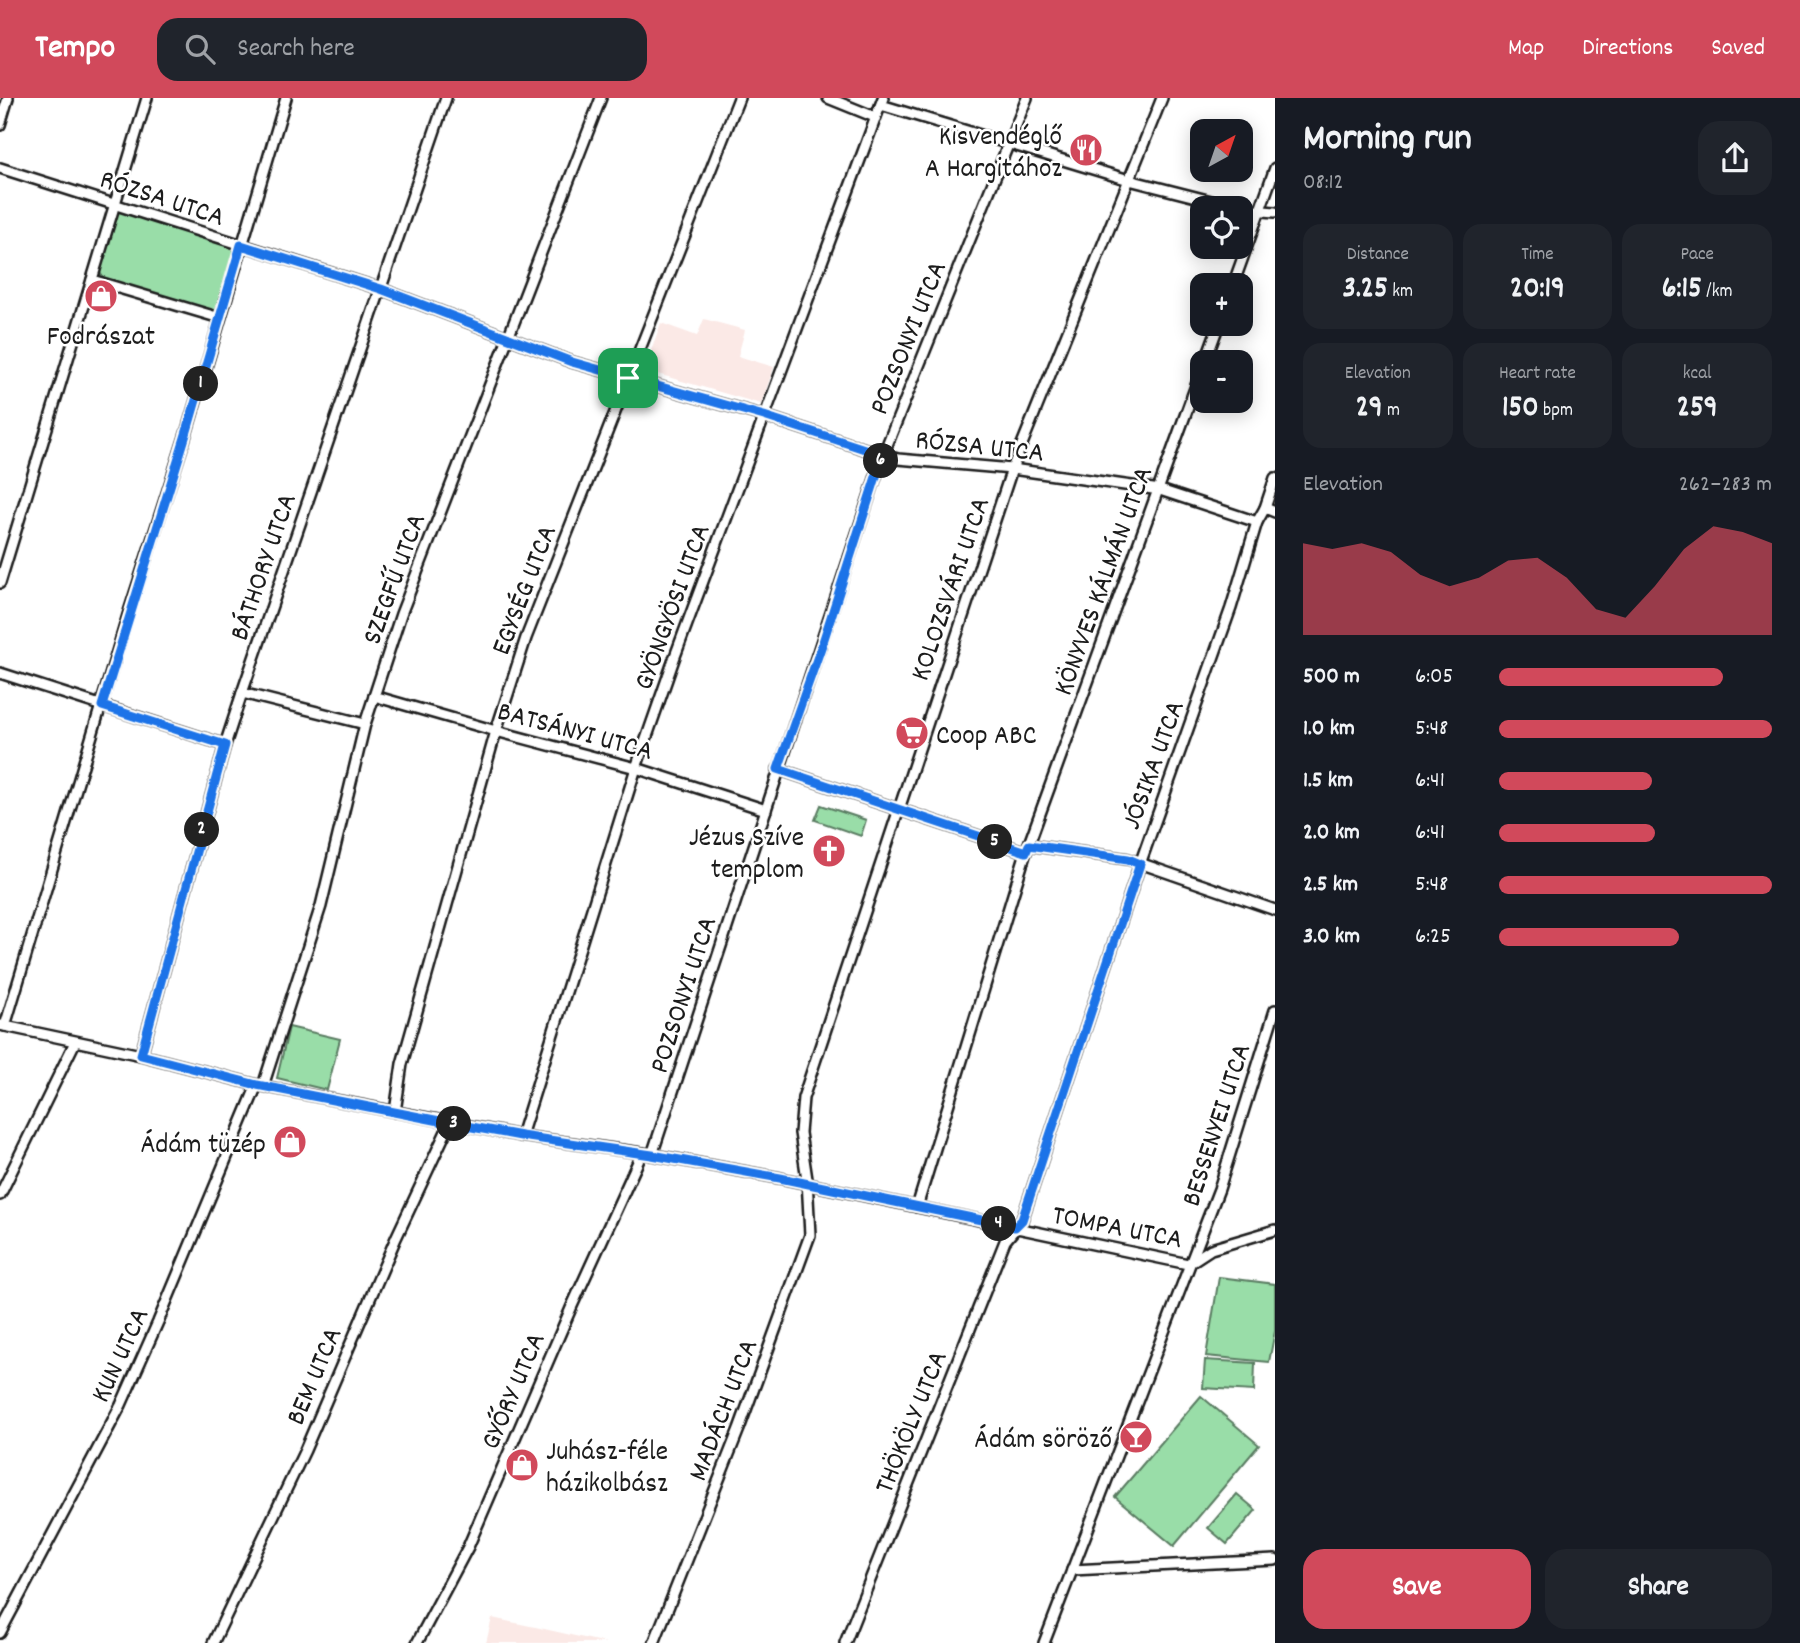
<!DOCTYPE html>
<html lang="en">
<head>
<meta charset="utf-8">
<style>
  body { margin:0; font-family:Dekko,sans-serif; background:#20242c; color:#f1f3f6; height:100vh; display:flex; flex-direction:column; font-size:26px; white-space:nowrap }
  * { box-sizing:border-box; margin:0 }
  p { font-size:23px; color:#9ea1a6 }
  .icon { flex:none; width:38px; height:38px; fill:none; stroke:currentColor; stroke-width:2; stroke-linecap:round; stroke-linejoin:round }
  .map { position:relative; flex:1; overflow:hidden }
  .details { display:flex; flex-direction:column; background:#171b24; width:525px }
  .details>* { flex:none }
  .needle { width:46px; rotate:40deg }
  .tools { position:absolute; left:1190px; top:21px; display:grid; gap:14px }
  .tools a { display:grid; place-items:center; width:63px; height:63px; border-radius:14px; background:#171b24; box-shadow:0 4px 18px #0003; font-size:35px }
  .pin { position:absolute; display:grid; place-items:center; width:60px; height:60px; color:#fff; margin:-30px; border-radius:14px; box-shadow:0 4px 10px #0006 }
  .km { position:absolute; width:35px; height:35px; margin:-18px; border-radius:50%; background:#222; color:#fff; font-size:19px; line-height:35px; text-align:center }
  .round { display:grid; place-items:center; flex:none; width:74px; height:74px; border-radius:21px; background:#20242c }
  .overview { display:flex; align-items:center; justify-content:space-between; height:119px; padding:0 28px }
  h1 { font-size:38px; font-weight:700; line-height:52px }
  .figures { display:grid; grid-template-columns:repeat(3,1fr); gap:10px; height:119px; padding:7px 28px }
  .figures div { display:grid; align-content:center; border-radius:18px; background:#20242c; text-align:center }
  .figures b { font-size:30px; font-weight:700 }
  .figures small { font-size:19px; font-weight:400 }
  .figures p { font-size:19px }
  .chart { height:196px; padding:14px 28px }
  .chart p { display:flex; justify-content:space-between }
  .chart svg { width:100%; height:126px; margin-top:7px; fill:#d1495b; opacity:.7 }
  .primary-button { display:flex; gap:14px; margin-top:auto; padding:14px 28px }
  .primary-button a { flex:1; height:80px; border-radius:21px; background:#d1495b; color:#fff; font-size:28px; font-weight:700; line-height:80px; text-align:center }
  .primary-button a+a { background:#20242c; color:#f1f3f6 }
  ul { padding:0 28px; list-style:none; font-size:23px }
  li { display:grid; grid-template-columns:112px 84px 1fr; align-items:center; height:52px }
  li i { height:18px; border-radius:9px; background:#d1495b }
  header { display:flex; align-items:center; gap:42px; box-sizing:border-box; height:98px; padding:0 35px; background:#d1495b; color:#fff }
  header strong { font-size:33px }
  nav { display:flex; gap:38px; margin-inline-start:auto; font-size:24px }
  .search { width:490px; height:63px; background:#20242c; display:flex; align-items:center; gap:18px; box-sizing:border-box; padding:0 24px; border-radius:21px; color:#9ea1a6; font-size:26px }
  main { display:flex; flex:1; min-height:0 }
  .map>svg:first-child { display:block }
  .built { fill:#fbe9e6 }
  .green { fill:#99dda8; stroke:#5a7c62; stroke-width:2 }
  .lines { fill:none; stroke-linecap:round; stroke-linejoin:round }
  .minor-casing { stroke:#1c1c1c; stroke-width:14 }
  .minor { stroke:#fff; stroke-width:9 }
  .route-casing { stroke:#fff; stroke-width:14 }
  .route { stroke:#1a73e8; stroke-width:9 }
  .labels { text-anchor:middle; stroke-width:5; stroke-linejoin:round; paint-order:stroke }
  .poi-label { font-size:28px; fill:#1c1c1c; stroke:#fff; text-anchor:end }
  .street-label { font-size:28px; fill:#1c1c1c; stroke:#fff }
</style>
</head>
<body>
<header>
<strong>Tempo</strong>
<div class="search"><svg class="icon" aria-label="search" viewBox="0 0 24 24"><circle cx="10" cy="10" r="6"/><path d="M15 15l6 6"/></svg>Search here</div>
<nav><a>Map</a><a>Directions</a><a>Saved</a></nav>
</header>
<main>
<div class="map">
<svg width="1275" height="1545" viewBox="0 0 1275 1545">
  <rect width="100%" height="100%" fill="#fff"/>
  <filter id="ink" filterUnits="userSpaceOnUse"><feTurbulence type="fractalNoise" baseFrequency=".0143" numOctaves="2"/><feDisplacementMap in="SourceGraphic" scale="14" xChannelSelector="R" yChannelSelector="G"/><feConvolveMatrix kernelMatrix="1 2 1 2 8 2 1 2 1" color-interpolation-filters="sRGB"/></filter>
  <g filter="url(#ink)">
    <g class="built">
      <polygon points="704,221 745,232 738,258 774,269 761,306 644,272 661,225 697,238"/>
      <polygon points="492,1520 540,1530 606,1545 486,1545"/>
    </g>
    <g class="green">
      <polygon points="119,114 126,114 234,149 236,153 220,209 212,214 104,181 99,173 115,117"/>
      <polygon points="821,707 866,722 861,738 815,722"/>
      <polygon points="289,929 340,941 327,992 277,980"/>
      <polygon points="1219,1179 1275,1186 1275,1233 1269,1264 1206,1258"/>
      <polygon points="1205,1262 1255,1265 1254,1293 1203,1290"/>
      <polygon points="1201,1298 1259,1347 1174,1448 1115,1399"/>
      <polygon points="1237,1396 1256,1412 1227,1446 1208,1430"/>
    </g>
    <g class="lines">
      <defs>
        <g id="minor">
          <polyline points="828,0 875,19"/>
          <polyline points="881,7 1129,82 1239,110"/>
          <polyline points="0,27 8,0"/>
          <polyline points="0,70 381,191 572,264 764,318 883,357 898,361 1012,371 1160,392 1257,424"/>
          <polyline points="1241,111 1275,114"/>
          <polyline points="92,182 220,220"/>
          <polyline points="1233,187 1275,70"/>
          <polyline points="1205,264 1219,226"/>
          <polyline points="1265,410 1275,380"/>
          <polyline points="0,485 147,0"/>
          <polyline points="0,575 225,647"/>
          <polyline points="242,595 365,626"/>
          <polyline points="374,598 496,633 636,670 766,712"/>
          <polyline points="778,671 1026,754"/>
          <polyline points="1029,747 1128,761 1275,812"/>
          <polyline points="0,927 141,957 257,987 521,1038 642,1055 780,1080 1188,1166 1211,1151 1275,1132"/>
          <polyline points="5,928 128,517 187,333 286,0"/>
          <polyline points="141,957 225,647 242,595 446,0"/>
          <polyline points="263,988 321,808 365,626 401,516 601,0"/>
          <polyline points="395,1014 402,966 496,633 526,540 739,0"/>
          <polyline points="521,1038 636,670 674,561 883,0"/>
          <polyline points="652,1057 883,357 1027,0"/>
          <polyline points="0,1097 75,944"/>
          <polyline points="917,1109 1026,754 1202,271"/>
          <polyline points="1072,1472 1275,1462"/>
          <polyline points="0,1535 121,1307 158,1224 257,987"/>
          <polyline points="213,1545 305,1352 396,1140 450,1025"/>
          <polyline points="417,1545 468,1449 572,1208 642,1055"/>
          <polyline points="654,1545 739,1331 810,1137 807,1081 800,1035 803,1000 1012,371 1162,0"/>
          <polyline points="845,1545 1005,1143 1022,1122 1140,766 1231,510 1257,424 1265,410 1275,414"/>
          <polyline points="1044,1545 1219,1091 1275,912"/>
        </g>
      </defs>
      <use href="#minor" class="minor-casing"/>
      <use href="#minor" class="minor"/>
    </g>
  </g>
  <g class="lines" filter="url(#ink)">
    <defs>
      <polygon id="route" points="241,147 381,191 572,264 764,318 883,357 823,544 778,671 1026,754 1029,747 1128,761 1140,766 1022,1122 1015,1129 780,1080 652,1057 521,1038 450,1025 257,987 141,957 225,647 102,608 187,333"/>
    </defs>
    <use href="#route" class="route-casing"/>
    <use href="#route" class="route"/>
  </g>
  <defs>
    <symbol id="restaurant-disc" viewBox="-11 -11 22 22"><circle r="9.5" fill="#d1495b" stroke="#fff"/><path d="M-5-6h1v4h1v-4h1v4h1v-4h1v5L-1.5 .5V6h-2V.5L-5-1ZM5-6V6H3V1.5H1.5Q1.5-4 5-6Z" fill="#fff"/></symbol>
    <symbol id="shop-disc" viewBox="-11 -11 22 22"><circle r="9.5" fill="#d1495b" stroke="#fff"/><path d="M-5-2.5h2.3a2.7 3.5 0 0 1 5.4 0H5L5.5 6h-11ZM-1.5-2.5h3a1.5 2.3 0 0 0-3 0Z" fill="#fff"/></symbol>
    <symbol id="supermarket-disc" viewBox="-11 -11 22 22"><circle r="9.5" fill="#d1495b" stroke="#fff"/><path d="M-6-5.5h2.5l.6 2H6L4.5 2H-2.5L-4.4-4H-6ZM-1.5 3.2a1.3 1.3 0 1 0 .1 0ZM3 3.2a1.3 1.3 0 1 0 .1 0Z" fill="#fff"/></symbol>
    <symbol id="church-disc" viewBox="-11 -11 22 22"><circle r="9.5" fill="#d1495b" stroke="#fff"/><path d="M-1.2-6h2.4v3.5h3.3v2.4h-3.3V6h-2.4V-.1h-3.3v-2.4h3.3Z" fill="#fff"/></symbol>
    <symbol id="bar-disc" viewBox="-11 -11 22 22"><circle r="9.5" fill="#d1495b" stroke="#fff"/><path d="M-6-5H6L.8 .8V4.5H3.5V6h-7V4.5H-.8V.8Z" fill="#fff"/></symbol>
  </defs>
  <g fill-rule="evenodd">
    <use href="#restaurant-disc" x="1067" y="33" width="38" height="38"/>
    <use href="#shop-disc" x="82" y="179" width="38" height="38"/>
    <use href="#supermarket-disc" x="893" y="616" width="38" height="38"/>
    <use href="#church-disc" x="810" y="734" width="38" height="38"/>
    <use href="#shop-disc" x="271" y="1025" width="38" height="38"/>
    <use href="#bar-disc" x="1117" y="1320" width="38" height="38"/>
    <use href="#shop-disc" x="503" y="1348" width="38" height="38"/>
  </g>
  <g class="labels">
    <g class="poi-label">
      <text x="1062" y="46">Kisvendéglő<tspan x="1062" dy="32">A Hargitához</tspan></text>
      <text x="101" y="246" text-anchor="middle">Fodrászat</text>
      <text x="936" y="645" text-anchor="start">Coop ABC</text>
      <text x="804" y="747">Jézus Szíve<tspan x="804" dy="32">templom</tspan></text>
      <text x="266" y="1054">Ádám tüzép</text>
      <text x="1112" y="1349">Ádám söröző</text>
      <text x="546" y="1361" text-anchor="start">Juhász-féle<tspan x="546" dy="32">házikolbász</tspan></text>
    </g>
    <g class="street-label">
      <text transform="translate(163 98) rotate(18)" y="10">RÓZSA UTCA</text>
      <text transform="translate(906 239) rotate(-68)" y="10">POZSONYI UTCA</text>
      <text transform="translate(980 346) rotate(6)" y="10">RÓZSA UTCA</text>
      <text transform="translate(261 468) rotate(-71)" y="10">BÁTHORY UTCA</text>
      <text transform="translate(392 480) rotate(-70)" y="10">SZEGFŰ UTCA</text>
      <text transform="translate(1101 482) rotate(-70)" y="10">KÖNYVES KÁLMÁN UTCA</text>
      <text transform="translate(948 490) rotate(-71)" y="10">KOLOZSVÁRI UTCA</text>
      <text transform="translate(522 491) rotate(-69)" y="10">EGYSÉG UTCA</text>
      <text transform="translate(670 508) rotate(-70)" y="10">GYÖNGYÖSI UTCA</text>
      <text transform="translate(576 631) rotate(15)" y="10">BATSÁNYI UTCA</text>
      <text transform="translate(1151 666) rotate(-70)" y="10">JÓSIKA UTCA</text>
      <text transform="translate(681 896) rotate(-72)" y="10">POZSONYI UTCA</text>
      <text transform="translate(1214 1026) rotate(-72)" y="10">BESSENYEI UTCA</text>
      <text transform="translate(1118 1127) rotate(11)" y="10">TOMPA UTCA</text>
      <text transform="translate(118 1256) rotate(-65)" y="10">KUN UTCA</text>
      <text transform="translate(312 1277) rotate(-67)" y="10">BEM UTCA</text>
      <text transform="translate(511 1292) rotate(-67)" y="10">GYŐRY UTCA</text>
      <text transform="translate(721 1311) rotate(-69)" y="10">MADÁCH UTCA</text>
      <text transform="translate(909 1323) rotate(-68)" y="10">THÖKÖLY UTCA</text>
    </g>
  </g>
</svg>
<div class="tools">
<a><svg class="needle" viewBox="-14 -14 28 28"><path d="M0-13l5 13h-10z" fill="#e53935"/><path d="M0 13l5-13h-10z" fill="#9ea1a6"/></svg></a>
<a><svg class="icon" aria-label="locate" viewBox="0 0 24 24"><circle cx="12" cy="12" r="6"/><path d="M12 2v4M12 18v4M2 12h4M18 12h4"/></svg></a>
<a>+</a>
<a>−</a>
</div>
<div class="pin" style="left:628px;top:280px;background:#1e9e55"><svg class="icon" aria-label="arrive" viewBox="0 0 24 24"><path d="M6 21V4h12l-3 4 3 4H6"/></svg></div>
<b class="km" style="left:201px;top:286px">1</b>
<b class="km" style="left:202px;top:732px">2</b>
<b class="km" style="left:454px;top:1026px">3</b>
<b class="km" style="left:999px;top:1126px">4</b>
<b class="km" style="left:995px;top:744px">5</b>
<b class="km" style="left:881px;top:363px">6</b>
</div>
<section class="details">
<div class="overview"><div><h1>Morning run</h1><p>08:12</p></div><a class="round"><svg class="icon" aria-label="share" viewBox="0 0 24 24"><path d="M12 15V3M7 8l5-5 5 5M5 13v7h14v-7"/></svg></a></div>
<div class="figures">
<div><p>Distance</p><b>3.25<small> km</small></b></div>
<div><p>Time</p><b>20:19</b></div>
<div><p>Pace</p><b>6:15<small> /km</small></b></div>
</div>
<div class="figures">
<div><p>Elevation</p><b>29<small> m</small></b></div>
<div><p>Heart rate</p><b>150<small> bpm</small></b></div>
<div><p>kcal</p><b>259</b></div>
</div>
<div class="chart"><p><span>Elevation</span>262–283 m</p>
<svg viewBox="0 0 160 44" preserveAspectRatio="none"><path d="M0 44V12L10 14L20 12L30 15L40 23L50 27L60 24L70 18L80 17L90 24L100 35L110 38L120 27L130 14L140 6L150 8L160 12V44z"/></svg>
</div>
<ul>
<li><b>500 m</b>6:05<i style="width:82%"></i></li>
<li><b>1.0 km</b>5:48<i style="width:100%"></i></li>
<li><b>1.5 km</b>6:41<i style="width:56%"></i></li>
<li><b>2.0 km</b>6:41<i style="width:57%"></i></li>
<li><b>2.5 km</b>5:48<i style="width:100%"></i></li>
<li><b>3.0 km</b>6:25<i style="width:66%"></i></li>
</ul>
<div class="primary-button"><a>Save</a><a>Share</a></div>
</section>
</main>
</body>
</html>
